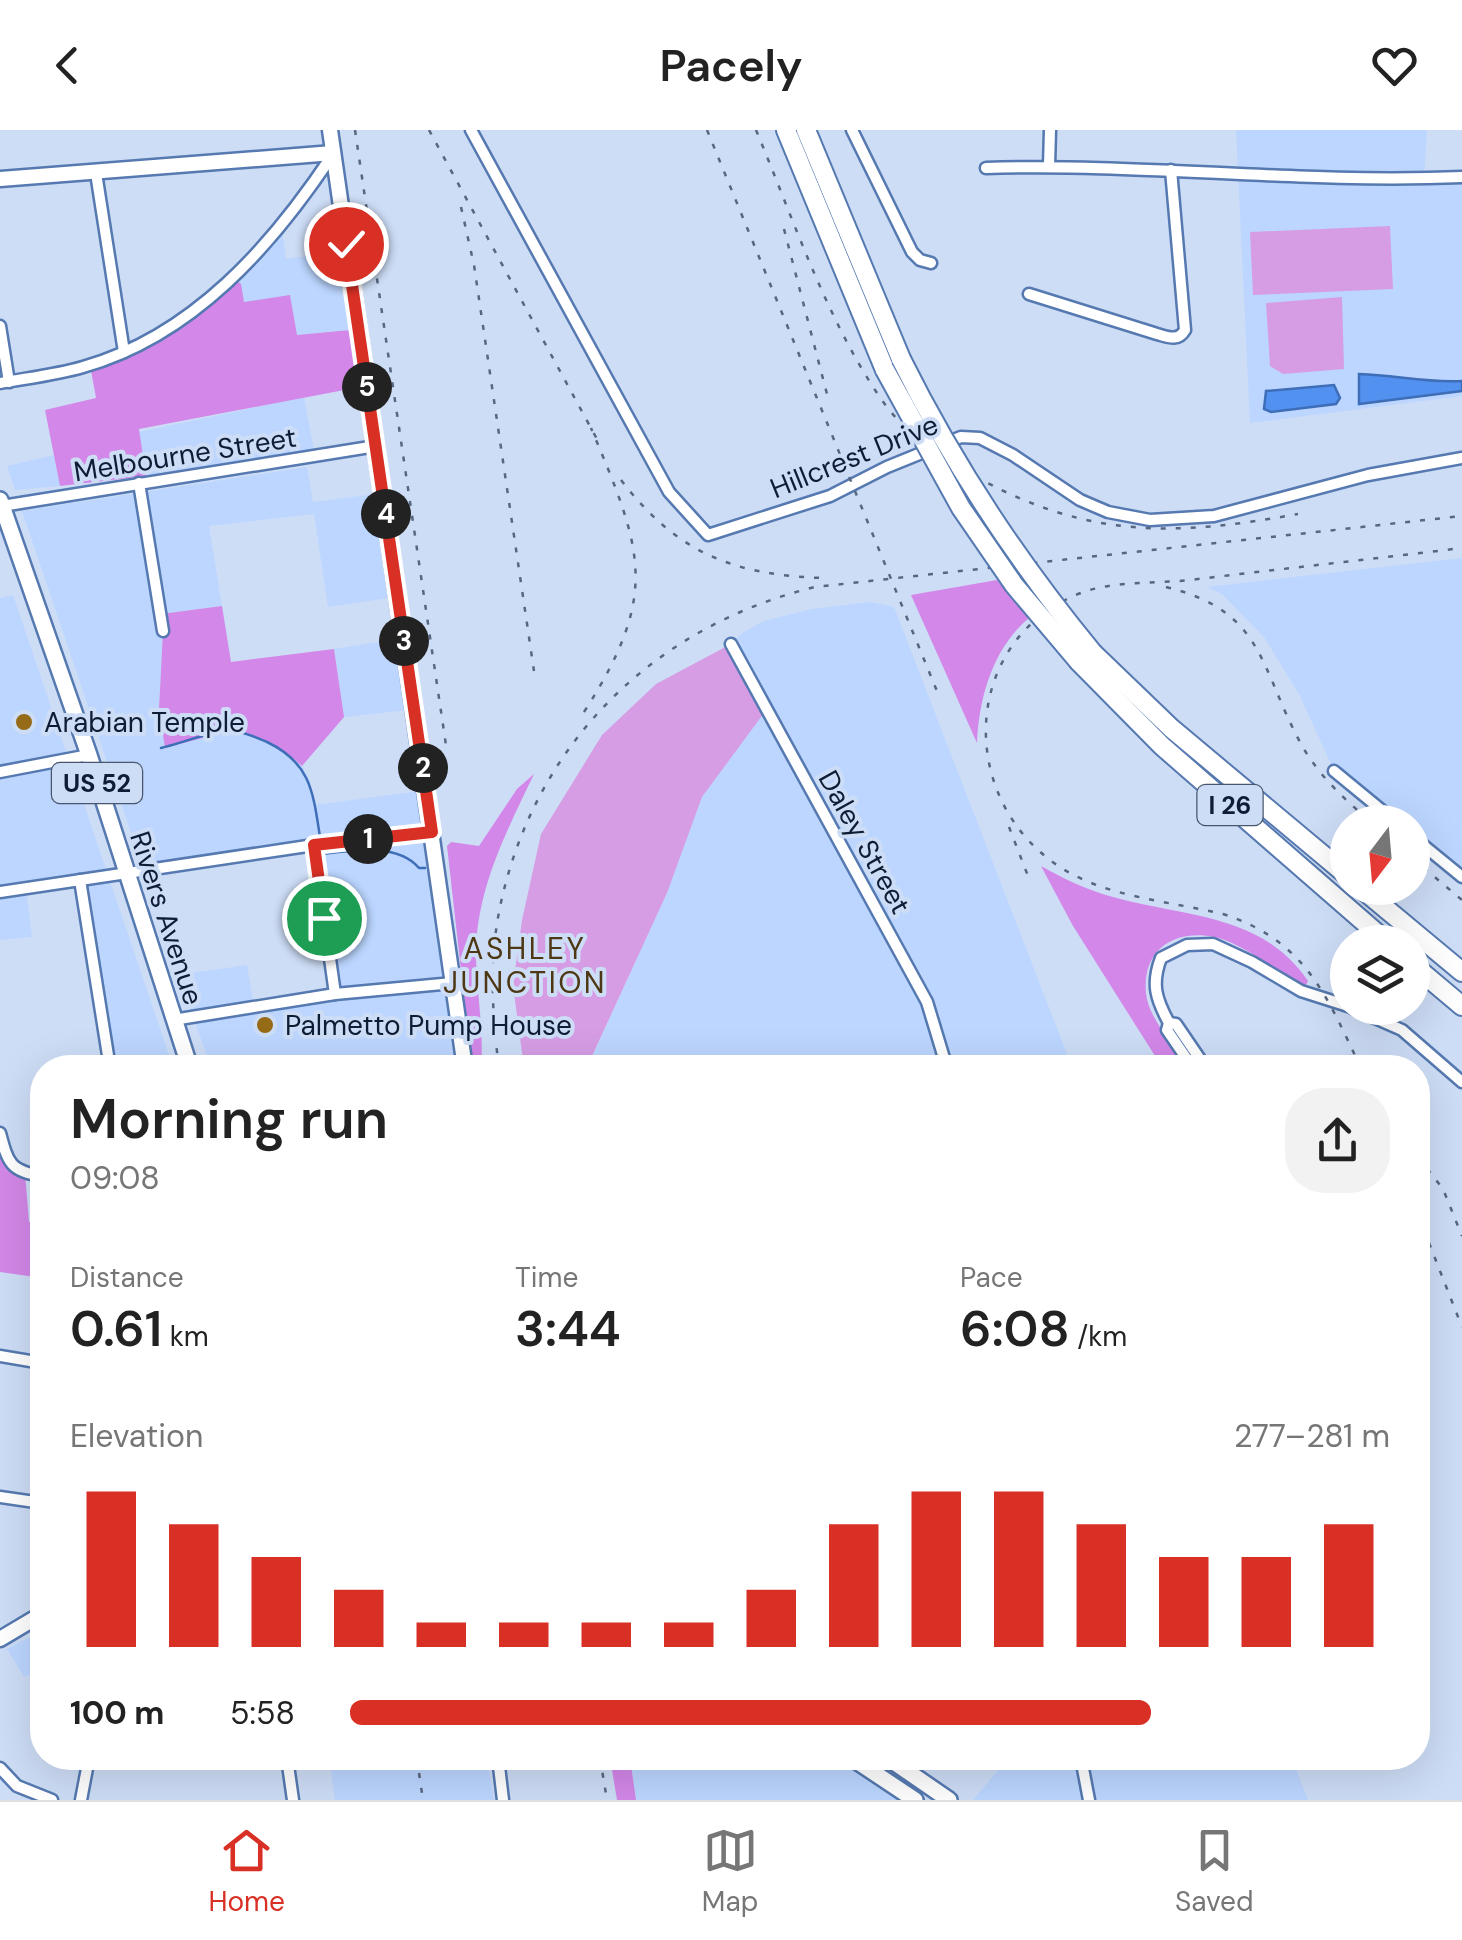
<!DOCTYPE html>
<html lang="en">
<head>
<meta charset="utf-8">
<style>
  body { margin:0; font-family:"DM Sans",sans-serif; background:#f2f2f2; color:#222; height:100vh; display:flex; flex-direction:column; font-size:38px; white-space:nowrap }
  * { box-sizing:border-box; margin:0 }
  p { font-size:32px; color:#767676 }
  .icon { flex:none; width:55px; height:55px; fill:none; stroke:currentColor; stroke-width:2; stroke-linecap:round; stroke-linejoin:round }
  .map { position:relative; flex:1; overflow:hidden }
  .drawer { position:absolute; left:30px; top:925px; width:1400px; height:715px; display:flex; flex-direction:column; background:#fff; border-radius:40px; box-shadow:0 10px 40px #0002 }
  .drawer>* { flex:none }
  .needle { width:65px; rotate:196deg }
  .tools { position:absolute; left:1330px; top:675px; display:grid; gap:20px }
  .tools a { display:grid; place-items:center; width:100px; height:100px; border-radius:50%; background:#fff; box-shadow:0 10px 40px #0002; font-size:50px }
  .pin { position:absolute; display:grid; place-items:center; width:85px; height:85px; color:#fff; margin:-42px; border:5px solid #fff; border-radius:50%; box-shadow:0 2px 10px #0007 }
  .km { position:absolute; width:50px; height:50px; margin:-25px; border-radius:50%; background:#222; color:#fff; font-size:28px; line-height:50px; text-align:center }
  .round { display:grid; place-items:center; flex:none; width:105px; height:105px; border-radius:40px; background:#f2f2f2 }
  .summary { display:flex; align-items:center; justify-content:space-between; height:170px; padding:0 40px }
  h1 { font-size:55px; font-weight:600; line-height:75px }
  .metrics { display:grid; grid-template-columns:repeat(3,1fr); gap:15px; height:170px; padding:10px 40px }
  .metrics div { display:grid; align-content:center }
  .metrics b { font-size:50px; font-weight:600 }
  .metrics small { font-size:28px; font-weight:400 }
  .metrics p { font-size:28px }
  .chart { height:280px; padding:20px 40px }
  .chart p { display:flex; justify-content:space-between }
  .chart svg { width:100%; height:180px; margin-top:10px; stroke:#d93025; stroke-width:6 }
  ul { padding:0 40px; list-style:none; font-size:32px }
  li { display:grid; grid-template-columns:160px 120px 1fr; align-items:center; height:75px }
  li i { height:25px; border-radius:12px; background:#d93025 }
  header { display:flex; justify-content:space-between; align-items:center; height:130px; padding:0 40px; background:#fff; font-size:45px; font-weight:600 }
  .dock { display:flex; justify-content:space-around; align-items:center; height:140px; border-top:2px solid #e0e0e0; background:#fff; font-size:28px; color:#767676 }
  .dock a { display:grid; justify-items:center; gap:5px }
  .dock .on { color:#d93025 }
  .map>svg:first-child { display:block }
  .built { fill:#bcd6ff }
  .green { fill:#d69de5 }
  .forest { fill:#d387e8 }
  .water { fill:#5391f1; stroke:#3f6eb8; stroke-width:2.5 }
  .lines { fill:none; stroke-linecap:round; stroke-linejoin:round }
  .stream { stroke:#3f6eb8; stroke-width:2.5 }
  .street-casing { stroke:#5579b0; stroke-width:15 }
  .secondary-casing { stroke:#5579b0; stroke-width:19 }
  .primary-casing { stroke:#5579b0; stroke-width:20 }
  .highway-casing { stroke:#5579b0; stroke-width:22 }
  .street { stroke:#fff; stroke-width:10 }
  .secondary { stroke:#fff; stroke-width:14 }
  .primary { stroke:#fff; stroke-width:15 }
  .highway { stroke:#fff; stroke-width:18 }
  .rail { stroke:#58677f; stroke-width:2.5; stroke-dasharray:5 10; stroke-linecap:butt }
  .highway-bridge-casing { stroke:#5579b0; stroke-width:22; stroke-linecap:butt }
  .highway-bridge { stroke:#fff; stroke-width:18 }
  .route-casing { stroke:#fff; stroke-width:20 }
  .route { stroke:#d93025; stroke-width:12 }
  .poi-dot { fill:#966b17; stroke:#cdddf6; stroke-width:4 }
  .labels { text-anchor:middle; stroke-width:8; stroke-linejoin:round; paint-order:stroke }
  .shield { fill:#cdddf6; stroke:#48576e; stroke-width:2.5 }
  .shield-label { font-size:25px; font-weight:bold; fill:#0f1d34 }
  .street-label { font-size:28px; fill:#0f1d34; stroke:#cdddf6 }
  .poi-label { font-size:28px; fill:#0f1d34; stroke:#cdddf6; text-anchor:start }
  .neighbourhood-label { font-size:30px; letter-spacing:2.5px; fill:#4d3813; stroke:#cdddf6 }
</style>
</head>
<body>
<header><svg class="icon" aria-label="back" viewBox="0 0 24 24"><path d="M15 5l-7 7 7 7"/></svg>Pacely<svg class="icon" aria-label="heart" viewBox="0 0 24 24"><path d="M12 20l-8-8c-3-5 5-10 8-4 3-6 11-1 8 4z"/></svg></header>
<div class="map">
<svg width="1462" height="1670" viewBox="0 0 1462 1670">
  <rect width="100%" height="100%" fill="#cdddf6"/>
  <g class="built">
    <polygon points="1236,0 1427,0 1424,49 1462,47 1462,266 1250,293"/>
    <polygon points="281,94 286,129 339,121 350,200 297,205 244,172 233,148"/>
    <polygon points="304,267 314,321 146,346 139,302"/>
    <polygon points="54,325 60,356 15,360 7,336"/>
    <polygon points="307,337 313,372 376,364 389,468 328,477 314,384 209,396 222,476 161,484 163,501 159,579 165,617 230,601 256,607 289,625 302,636 310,651 314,675 421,661 458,937 211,937 178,845 247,835 254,876 335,863 314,715 144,741 22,381"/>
    <polygon points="1462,428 1462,742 1413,706 1412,692 1396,692 1334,641 1300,566 1264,507 1222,464 1207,457"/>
    <polygon points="13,465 173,937 110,937 80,750 26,758 32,807 0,810 0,468"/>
    <polygon points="871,472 894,477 1072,937 587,938 667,763 702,667 767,579 731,514 742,503 764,491 812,479"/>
    <polygon points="398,509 408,580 344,587 334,519"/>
    <polygon points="42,1501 42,1540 24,1547 7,1519"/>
    <polygon points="329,1628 487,1628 494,1670 335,1670"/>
    <polygon points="630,1628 839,1628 900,1670 636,1670"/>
    <polygon points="1008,1628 1292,1628 1308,1670 973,1670"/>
  </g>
  <g class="green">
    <polygon points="1390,96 1393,159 1253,165 1250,102"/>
    <polygon points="1342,167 1344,239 1283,244 1270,236 1266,173"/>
    <polygon points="731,514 767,579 702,667 667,763 587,937 524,938 513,855 522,790 541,704 602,605 656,554"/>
  </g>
  <g class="forest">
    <polygon points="233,148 241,154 244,172 290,165 297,205 350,200 360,257 139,299 146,346 60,356 45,280 96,268 90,235 124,222"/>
    <path d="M 997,450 L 1029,488 C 993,518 979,567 977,613 L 911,465 Z"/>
    <path d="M 222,476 L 231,532 L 334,519 L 344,587 L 302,636 C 249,589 226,602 165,618 L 159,579 L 163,501 L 161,484 Z"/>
    <path d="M 534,644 C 506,703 475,761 476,828 C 477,865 484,901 481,937 L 472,937 L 447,716 L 451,712 L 479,716 L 517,659 Z"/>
    <path d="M 1041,736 C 1064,749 1087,760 1113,767 C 1184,787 1262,783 1308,851 L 1306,855 L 1299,854 C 1277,840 1256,824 1232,813 C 1190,794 1141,810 1146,863 C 1148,888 1175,916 1188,937 L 1162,937 L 1073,796 Z"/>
    <polygon points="0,1028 6,1028 25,1043 29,1092 42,1094 42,1148 0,1142"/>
    <polygon points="610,1628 630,1628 636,1670 617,1670"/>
  </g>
  <g class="water">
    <path d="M 1359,244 C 1397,245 1424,253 1462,251 L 1462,261 L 1359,274 Z"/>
    <polygon points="1334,255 1340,268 1336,274 1271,282 1264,279 1266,261"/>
  </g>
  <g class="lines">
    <g class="stream">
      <path d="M 161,618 C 182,613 208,602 229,601 C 242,601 255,607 267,612 C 311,633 313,662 320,707"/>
      <path d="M 322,721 L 323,724 C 353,720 398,713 419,738 L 425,738"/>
    </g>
    <defs>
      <g id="street">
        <polyline points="471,0 669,362 708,405 830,366 887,337 961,307 980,308 1013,325 1080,370 1108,382 1150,390 1214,386 1368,345 1462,328"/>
        <polyline points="852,0 912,122 920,130 931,133"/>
        <polyline points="1049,36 1050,0"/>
        <path d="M 986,38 C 1145,33 1303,54 1462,47"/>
        <polyline points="96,43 124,222"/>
        <path d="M 1029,164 L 1157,204 C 1168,207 1178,212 1185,200 L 1171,40"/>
        <polyline points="0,196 9,252"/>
        <path d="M 0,253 C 27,248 56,245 83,237 C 193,206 272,116 333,24"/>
        <polyline points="139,353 163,501"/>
        <polyline points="2,376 376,316"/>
        <polyline points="731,514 927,872 947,938"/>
        <polyline points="1334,641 1396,692"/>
        <polyline points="0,642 89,625"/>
        <polyline points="1412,706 1462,747"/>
        <polyline points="314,715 335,864"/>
        <polyline points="80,750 110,938"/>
        <polyline points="0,762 314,715 432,702"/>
        <polyline points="1352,878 1402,900 1462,952"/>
        <polyline points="173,890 335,864 453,853"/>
        <polyline points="1169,893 1176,894 1206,938"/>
        <path d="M 1193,938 L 1167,900 L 1169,893 C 1156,869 1151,854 1161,828 L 1187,815 L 1213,814 L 1252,832 L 1301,861 L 1348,876"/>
        <path d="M 0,1003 C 8,1033 10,1041 42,1046"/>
        <polyline points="0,1226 42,1233"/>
        <polyline points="0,1367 42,1373"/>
        <polyline points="34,1489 42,1507"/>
        <polyline points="287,1628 293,1670"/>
        <polyline points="498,1628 503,1670"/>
        <polyline points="1081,1628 1089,1670"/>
        <polyline points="0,1638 17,1656 52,1670"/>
        <polyline points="81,1670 89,1628"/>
      </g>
      <g id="secondary">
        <polyline points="330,0 465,938"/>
        <polyline points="0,49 333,23"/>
        <polyline points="0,1509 42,1484"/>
      </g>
      <g id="primary">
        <polyline points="0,370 89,625 190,938"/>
        <polyline points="852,1628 915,1670"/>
        <polyline points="888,1628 949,1670"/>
      </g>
      <g id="highway">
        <polyline points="786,0 885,240"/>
        <polyline points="806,0 901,229"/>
        <polyline points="1093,523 1171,598 1348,746"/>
        <polyline points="1079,532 1162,616 1387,812"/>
        <polyline points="1361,758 1462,842"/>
        <polyline points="1412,834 1462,876"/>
      </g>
    </defs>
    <use href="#street" class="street-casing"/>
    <use href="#secondary" class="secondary-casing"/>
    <use href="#primary" class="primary-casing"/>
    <use href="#highway" class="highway-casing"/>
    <use href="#street" class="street"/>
    <use href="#secondary" class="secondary"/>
    <use href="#primary" class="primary"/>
    <use href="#highway" class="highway"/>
    <g class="rail">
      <polyline points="355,0 447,622"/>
      <polyline points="429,0 598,311"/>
      <polyline points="707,0 939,566"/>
      <path d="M 756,0 C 793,88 824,183 877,263 C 903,303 939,327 980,349 C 1091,409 1177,406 1298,384"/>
      <polyline points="461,77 474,135 534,541"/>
      <polyline points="784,99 828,268"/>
      <path d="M 621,350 C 677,423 733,445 823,448"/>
      <path d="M 1166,457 C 1264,481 1259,536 1300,612 C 1317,644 1344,669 1371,692"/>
      <path d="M 584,582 C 660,464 643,421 591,298"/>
      <polyline points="1009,697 1028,746"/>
      <polyline points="1412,728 1462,770"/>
      <path d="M 499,938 C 492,884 489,830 500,777 C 534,614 654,496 815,457 L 1462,386"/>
      <path d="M 1361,938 C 1326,865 1306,811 1223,784 C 1169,771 1103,767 1057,735 C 957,667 961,512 1078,464 C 1114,450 1153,454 1190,450 C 1281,439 1371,429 1462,418"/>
      <polyline points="1418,1027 1443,1059 1462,1106"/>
      <polyline points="1418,1085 1462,1197"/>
      <polyline points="600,1628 607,1670"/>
      <polyline points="419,1643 423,1670"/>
    </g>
    <defs>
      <g id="highway-bridge">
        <path d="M 901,229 C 954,336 1017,431 1093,523"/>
        <polyline points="885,240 961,378 1014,455 1079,532"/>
      </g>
    </defs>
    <use href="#highway-bridge" class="highway-bridge-casing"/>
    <use href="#highway-bridge" class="highway-bridge"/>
  </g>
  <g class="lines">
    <defs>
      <polyline id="route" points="324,788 314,715 432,702 346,114"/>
    </defs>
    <use href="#route" class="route-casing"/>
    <use href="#route" class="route"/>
  </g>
  <g class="poi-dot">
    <circle cx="24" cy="592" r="10"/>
    <circle cx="265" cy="895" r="10"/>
  </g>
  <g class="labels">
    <g class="shield">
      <rect x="52" y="633" width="90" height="40" rx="8"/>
      <rect x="1197.5" y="655" width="65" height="40" rx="8"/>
    </g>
    <g class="shield-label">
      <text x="97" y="662">US 52</text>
      <text x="1230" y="684">I 26</text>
    </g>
    <g class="street-label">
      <text transform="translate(185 324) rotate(-9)" y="10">Melbourne Street</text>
      <text transform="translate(854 326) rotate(-22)" y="10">Hillcrest Drive</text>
      <text transform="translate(865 712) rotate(61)" y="10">Daley Street</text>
      <text transform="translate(167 788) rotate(72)" y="10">Rivers Avenue</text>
    </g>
    <g class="poi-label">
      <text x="44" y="602">Arabian Temple</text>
      <text x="285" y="905">Palmetto Pump House</text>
    </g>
    <g class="neighbourhood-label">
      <text x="525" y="829">ASHLEY<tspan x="525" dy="34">JUNCTION</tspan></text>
    </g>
  </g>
</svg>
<div class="tools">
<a><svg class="needle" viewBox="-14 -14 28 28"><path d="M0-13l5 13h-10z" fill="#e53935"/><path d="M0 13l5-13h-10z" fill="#767676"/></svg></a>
<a><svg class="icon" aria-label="layers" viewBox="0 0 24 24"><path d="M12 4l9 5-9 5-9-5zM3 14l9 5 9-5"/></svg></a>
</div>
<div class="pin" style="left:324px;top:788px;background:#1e9e55"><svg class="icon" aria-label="arrive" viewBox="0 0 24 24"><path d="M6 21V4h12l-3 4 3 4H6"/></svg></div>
<div class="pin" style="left:346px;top:114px;background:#d93025"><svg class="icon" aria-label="check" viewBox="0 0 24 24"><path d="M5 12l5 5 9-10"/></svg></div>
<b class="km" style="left:368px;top:709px">1</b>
<b class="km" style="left:423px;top:638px">2</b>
<b class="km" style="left:404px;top:511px">3</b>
<b class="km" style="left:386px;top:384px">4</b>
<b class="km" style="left:367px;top:257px">5</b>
<section class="drawer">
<div class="summary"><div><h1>Morning run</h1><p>09:08</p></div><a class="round"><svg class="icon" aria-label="share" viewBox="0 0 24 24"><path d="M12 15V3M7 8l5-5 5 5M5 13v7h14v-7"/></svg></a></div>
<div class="metrics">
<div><p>Distance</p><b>0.61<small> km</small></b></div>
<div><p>Time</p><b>3:44</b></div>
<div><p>Pace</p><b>6:08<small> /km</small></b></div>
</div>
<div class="chart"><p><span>Elevation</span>277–281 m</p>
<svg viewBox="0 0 160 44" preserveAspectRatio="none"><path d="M5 44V6M15 44V14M25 44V22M35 44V30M45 44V38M55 44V38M65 44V38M75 44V38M85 44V30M95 44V14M105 44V6M115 44V6M125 44V14M135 44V22M145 44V22M155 44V14"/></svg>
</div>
<ul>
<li><b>100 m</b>5:58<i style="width:77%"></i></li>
</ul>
</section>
</div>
<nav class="dock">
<a class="on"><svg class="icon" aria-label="home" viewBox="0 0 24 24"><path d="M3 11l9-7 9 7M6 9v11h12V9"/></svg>Home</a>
<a><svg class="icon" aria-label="map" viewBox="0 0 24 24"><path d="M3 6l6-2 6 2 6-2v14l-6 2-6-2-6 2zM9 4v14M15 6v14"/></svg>Map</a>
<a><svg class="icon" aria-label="saved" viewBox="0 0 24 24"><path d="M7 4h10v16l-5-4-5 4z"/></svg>Saved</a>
</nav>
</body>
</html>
